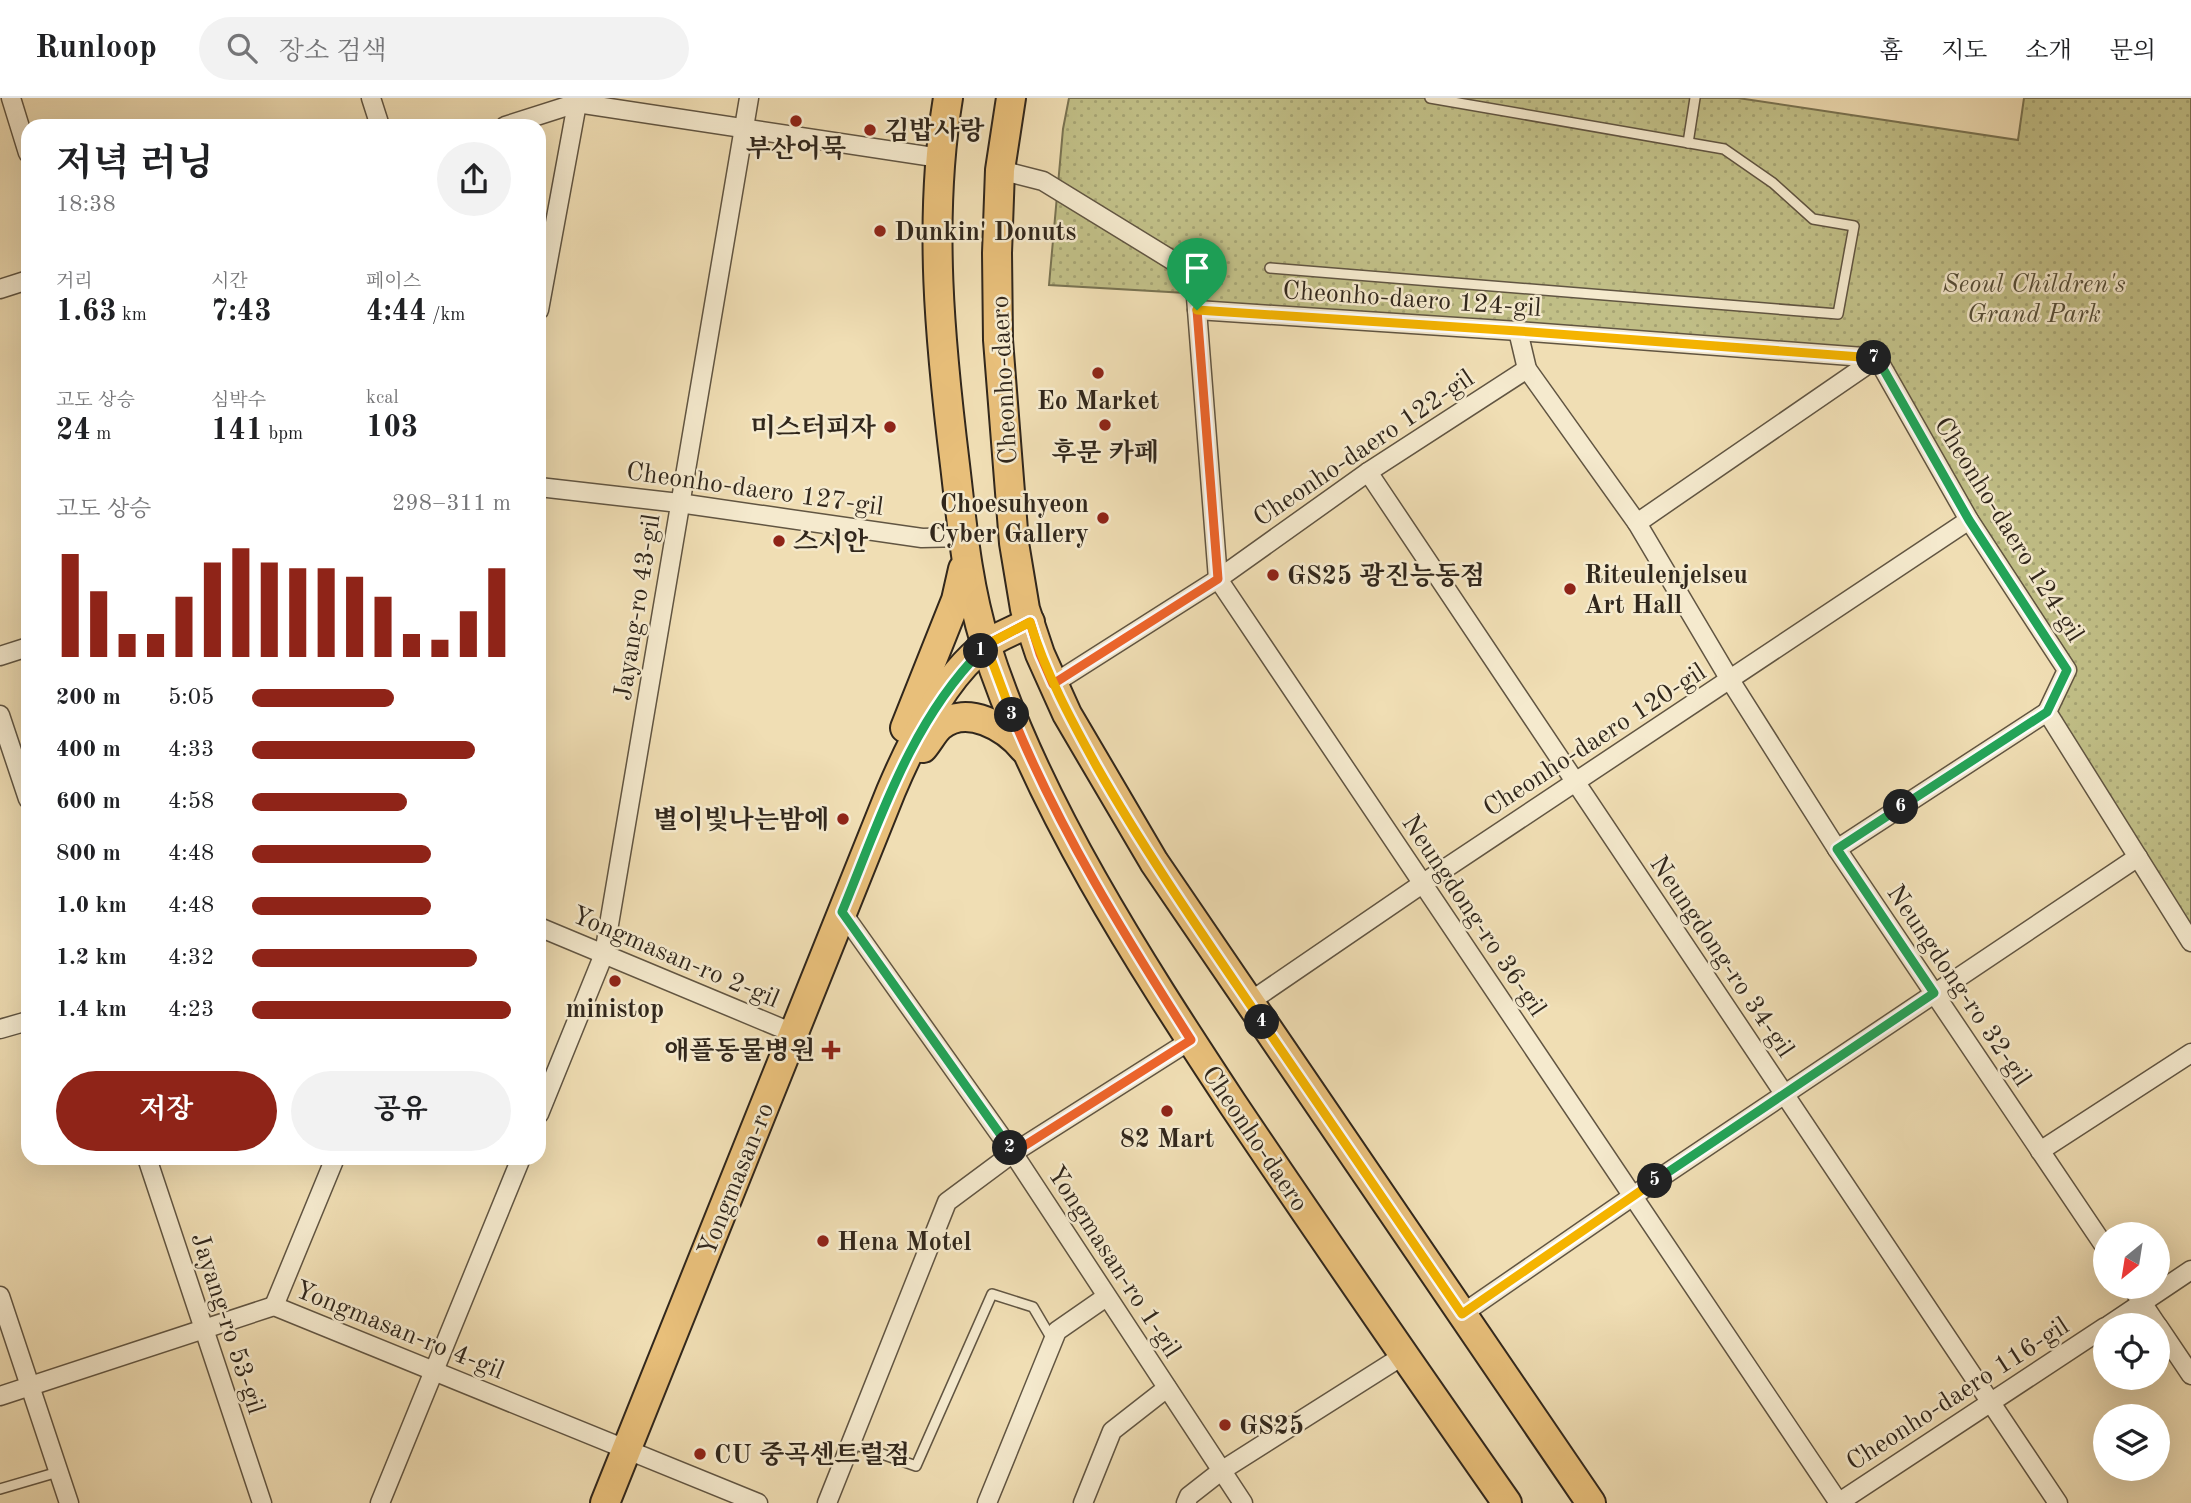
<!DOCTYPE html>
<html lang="ko">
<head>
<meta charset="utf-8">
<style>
  body { margin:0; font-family:"Old Standard TT","Noto Serif KR",serif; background:#f2f2f2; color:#202124; height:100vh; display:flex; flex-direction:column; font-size:26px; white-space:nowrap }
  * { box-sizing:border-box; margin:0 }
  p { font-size:23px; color:#757577 }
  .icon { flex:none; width:38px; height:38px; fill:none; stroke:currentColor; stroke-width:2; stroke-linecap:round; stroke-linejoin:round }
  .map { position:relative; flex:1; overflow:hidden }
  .drawer { position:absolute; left:21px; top:21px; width:525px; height:1046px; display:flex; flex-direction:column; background:#fff; border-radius:21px; box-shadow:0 7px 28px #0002 }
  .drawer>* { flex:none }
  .needle { width:46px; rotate:210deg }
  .tools { position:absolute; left:2093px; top:1124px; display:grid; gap:14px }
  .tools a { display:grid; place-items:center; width:77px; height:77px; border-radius:50%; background:#fff; box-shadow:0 7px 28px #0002; font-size:35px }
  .pin { position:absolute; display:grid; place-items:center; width:60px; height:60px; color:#fff; margin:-72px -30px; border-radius:50% 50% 50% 0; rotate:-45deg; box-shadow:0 0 7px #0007 }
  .pin .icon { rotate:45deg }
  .km { position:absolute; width:35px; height:35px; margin:-18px; border-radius:50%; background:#222; color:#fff; font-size:19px; line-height:35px; text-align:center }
  .round { display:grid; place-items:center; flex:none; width:74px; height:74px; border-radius:37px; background:#f2f2f2 }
  .summary { display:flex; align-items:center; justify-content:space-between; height:119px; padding:0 35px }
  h1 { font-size:38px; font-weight:700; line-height:52px }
  .stats { display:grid; grid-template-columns:repeat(3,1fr); gap:10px; height:119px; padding:7px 35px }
  .stats div { display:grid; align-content:center }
  .stats b { font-size:30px; font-weight:700 }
  .stats small { font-size:19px; font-weight:400 }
  .stats p { font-size:19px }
  .chart { height:196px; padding:14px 35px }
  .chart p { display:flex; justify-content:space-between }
  .chart svg { width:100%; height:126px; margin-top:7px; stroke:#8f2418; stroke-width:6 }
  .button { display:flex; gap:14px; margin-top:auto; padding:14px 35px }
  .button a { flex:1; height:80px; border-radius:42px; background:#8f2418; color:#fff; font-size:28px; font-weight:700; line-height:80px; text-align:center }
  .button a+a { background:#f2f2f2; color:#202124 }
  ul { padding:0 35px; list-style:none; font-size:23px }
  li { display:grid; grid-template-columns:112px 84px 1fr; align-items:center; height:52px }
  li i { height:18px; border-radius:9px; background:#8f2418 }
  header { display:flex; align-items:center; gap:42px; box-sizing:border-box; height:98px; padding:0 35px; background:#fff; border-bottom:2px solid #e0e0e0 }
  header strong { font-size:33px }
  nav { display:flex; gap:38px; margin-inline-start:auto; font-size:24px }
  .search { width:490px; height:63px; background:#f2f2f2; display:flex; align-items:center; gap:18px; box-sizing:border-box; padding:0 24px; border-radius:38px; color:#757577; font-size:26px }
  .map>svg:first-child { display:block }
  .park { fill:url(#park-dots); stroke:#797352; stroke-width:2 }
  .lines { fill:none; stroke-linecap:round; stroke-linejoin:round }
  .service-casing { stroke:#615542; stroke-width:12 }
  .minor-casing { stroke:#615542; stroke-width:21 }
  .primary-casing { stroke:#31271c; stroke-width:32 }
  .service { stroke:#f5eace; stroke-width:9 }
  .minor { stroke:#f5eace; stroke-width:18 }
  .primary { stroke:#e8bf7a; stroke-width:28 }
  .split-1-casing { stroke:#fff; stroke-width:14 }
  .split-2-casing { stroke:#fff; stroke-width:14 }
  .split-3-casing { stroke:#fff; stroke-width:14 }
  .split-4-casing { stroke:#fff; stroke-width:14 }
  .split-5-casing { stroke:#fff; stroke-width:14 }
  .split-6-casing { stroke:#fff; stroke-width:14 }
  .split-7-casing { stroke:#fff; stroke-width:14 }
  .split-8-casing { stroke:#fff; stroke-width:14 }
  .split-1 { stroke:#f0652b; stroke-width:9 }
  .split-2 { stroke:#22a559; stroke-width:9 }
  .split-3 { stroke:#f0652b; stroke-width:9 }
  .split-4 { stroke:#f5b400; stroke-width:9 }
  .split-5 { stroke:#f5b400; stroke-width:9 }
  .split-6 { stroke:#22a559; stroke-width:9 }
  .split-7 { stroke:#22a559; stroke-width:9 }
  .split-8 { stroke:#f5b400; stroke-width:9 }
  .poi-dot { fill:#8f2418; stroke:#f5eace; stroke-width:2.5 }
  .labels { text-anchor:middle; stroke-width:5; stroke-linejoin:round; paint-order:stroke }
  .poi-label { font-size:26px; font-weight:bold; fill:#31271c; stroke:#f5eace; text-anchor:start }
  .park-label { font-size:26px; font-style:italic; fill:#554d37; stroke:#f5eace }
  .street-label { font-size:26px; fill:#31271c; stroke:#f5eace }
</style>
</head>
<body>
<header>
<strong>Runloop</strong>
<div class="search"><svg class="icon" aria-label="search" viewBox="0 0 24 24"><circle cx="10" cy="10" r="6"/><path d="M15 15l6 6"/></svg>장소 검색</div>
<nav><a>홈</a><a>지도</a><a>소개</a><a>문의</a></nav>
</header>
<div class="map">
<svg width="2191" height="1405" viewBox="0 0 2191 1405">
  <defs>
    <pattern id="park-dots" width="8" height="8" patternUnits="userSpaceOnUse" patternTransform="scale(1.75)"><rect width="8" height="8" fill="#c1bf87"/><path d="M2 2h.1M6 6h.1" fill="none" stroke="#a6a474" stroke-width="1.8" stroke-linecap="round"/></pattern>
  </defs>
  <rect width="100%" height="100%" fill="#f0deb4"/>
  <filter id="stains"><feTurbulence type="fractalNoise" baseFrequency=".00286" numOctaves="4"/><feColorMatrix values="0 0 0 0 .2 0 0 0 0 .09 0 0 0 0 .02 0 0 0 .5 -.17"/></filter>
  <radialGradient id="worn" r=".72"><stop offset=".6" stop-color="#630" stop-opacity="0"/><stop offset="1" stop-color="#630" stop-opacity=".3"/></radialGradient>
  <polygon class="park" points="1069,0 1738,0 2018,42 2024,0 2191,0 2191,830 2056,613 2074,566 1976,416 1884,255 1203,206 1203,196 1049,187 1063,31"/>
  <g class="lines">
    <defs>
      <g id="service">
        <polyline points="1688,45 1695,0"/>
        <polyline points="1270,170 1838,216 1854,128 1813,121 1773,85 1724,51 1430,0"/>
        <polyline points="851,1345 916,1368 992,1196 1033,1209 1053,1243"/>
        <polyline points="0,1391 58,1374"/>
      </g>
      <g id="minor">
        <polyline points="11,0 28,55"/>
        <polyline points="371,0 380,28"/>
        <polyline points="505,28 577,5 940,60"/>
        <polyline points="1000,72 1043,83 1175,164 1185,173 1196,199 1218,481 1839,1405"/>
        <polyline points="0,191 28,182"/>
        <polyline points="539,212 578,0"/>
        <polyline points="1197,212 1518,233 1877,260 1969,422 2067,572 2047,614 2191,844"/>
        <polyline points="1518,233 1527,271 1637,425 1730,582 1837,751 2105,1149"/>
        <polyline points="1368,374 2058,1405"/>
        <polyline points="539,389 679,405 922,440 964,439"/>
        <polyline points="1637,425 1877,260"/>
        <polyline points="0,558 28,549"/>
        <polyline points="1053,586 1218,481 1368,374 1527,271"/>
        <polyline points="0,617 28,701"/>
        <polyline points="1837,751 2047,614"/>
        <polyline points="842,814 1013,1055 1243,1405"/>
        <polyline points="539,829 793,935"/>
        <polyline points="1248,905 1422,786 1969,422"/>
        <polyline points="0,931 28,923"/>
        <polyline points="539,1016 604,856 749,0"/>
        <polyline points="2040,1053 2191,955"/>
        <polyline points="147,1060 262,1405"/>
        <polyline points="2131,1188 2157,1227"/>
        <polyline points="0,1198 69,1405"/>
        <polyline points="274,1208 335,1060"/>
        <polyline points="1462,1216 1633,1098 2138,759"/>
        <polyline points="2109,1227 2191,1172"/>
        <polyline points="2158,1228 2191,1277"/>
        <polyline points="0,1298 274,1208 758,1405"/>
        <polyline points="380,1405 521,1060"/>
        <polyline points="827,1405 947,1104 1013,1055 1191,942"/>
        <polyline points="987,1405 1057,1233 1106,1199"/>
        <polyline points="1083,1405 1112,1333 1167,1290"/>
        <polyline points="1186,1405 1189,1398 1221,1373 1404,1257"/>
        <polyline points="1838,1405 2105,1229"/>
      </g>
      <g id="primary">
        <path d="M 948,0 C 928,121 940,245 955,367 C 962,426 967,486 985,544 C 1035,704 1140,865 1232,1005 C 1322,1139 1414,1272 1507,1405"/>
        <polyline points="1011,0 1000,72 997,155 998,242 1014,445 1025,511 1040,556 1067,616 1154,764 1591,1405"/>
        <polyline points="905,630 956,502 963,471"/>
        <path d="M 923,650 C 929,643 934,633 940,628 C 967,606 1006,629 1024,651"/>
        <path d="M 605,1405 L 891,693 C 911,646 943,579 986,547 C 998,538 1016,532 1030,524"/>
      </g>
    </defs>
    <use href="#service" class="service-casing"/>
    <use href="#minor" class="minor-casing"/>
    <use href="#primary" class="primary-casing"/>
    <use href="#service" class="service"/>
    <use href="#minor" class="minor"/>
    <use href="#primary" class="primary"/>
  </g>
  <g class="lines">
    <defs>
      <polyline id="split-1" points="981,553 986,547 1030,524 1040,556 1053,586 1218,481 1197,212"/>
      <path id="split-2" d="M 981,553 C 910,625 880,722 842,814 L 1010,1050"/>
      <path id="split-3" d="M 1010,1050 L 1013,1055 L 1191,942 C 1125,838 1059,732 1012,617"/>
      <path id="split-4" d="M 1012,617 L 986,547 L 1030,524 C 1046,576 1071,622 1097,669 C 1147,757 1205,840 1262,924"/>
      <polyline id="split-5" points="1262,924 1462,1216 1655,1083"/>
      <polyline id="split-6" points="1655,1083 1934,895 1837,751 1901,709"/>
      <polyline id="split-7" points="1874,260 1877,260 1969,422 2067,572 2047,614 1901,709"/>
      <polyline id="split-8" points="1197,212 1518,233 1874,260"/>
    </defs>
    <use href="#split-1" class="split-1-casing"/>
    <use href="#split-2" class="split-2-casing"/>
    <use href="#split-3" class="split-3-casing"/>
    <use href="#split-4" class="split-4-casing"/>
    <use href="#split-5" class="split-5-casing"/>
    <use href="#split-6" class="split-6-casing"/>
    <use href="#split-7" class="split-7-casing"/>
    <use href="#split-8" class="split-8-casing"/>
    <use href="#split-1" class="split-1"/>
    <use href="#split-2" class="split-2"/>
    <use href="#split-3" class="split-3"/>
    <use href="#split-4" class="split-4"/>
    <use href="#split-5" class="split-5"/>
    <use href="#split-6" class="split-6"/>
    <use href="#split-7" class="split-7"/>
    <use href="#split-8" class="split-8"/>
  </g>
  <g class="poi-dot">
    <circle cx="796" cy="23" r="7"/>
    <circle cx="870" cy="32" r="7"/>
    <circle cx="880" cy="133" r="7"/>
    <circle cx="1098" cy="275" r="7"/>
    <circle cx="1105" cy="327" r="7"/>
    <circle cx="890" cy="329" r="7"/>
    <circle cx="1103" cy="420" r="7"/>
    <circle cx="779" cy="443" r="7"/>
    <circle cx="1273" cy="477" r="7"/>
    <circle cx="1570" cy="491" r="7"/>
    <circle cx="843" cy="721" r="7"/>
    <circle cx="615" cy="883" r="7"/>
    <path d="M827.5 941.5h7v7h7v7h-7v7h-7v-7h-7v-7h7z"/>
    <circle cx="1167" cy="1013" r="7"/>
    <circle cx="823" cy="1143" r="7"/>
    <circle cx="1225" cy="1327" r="7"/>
    <circle cx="700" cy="1356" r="7"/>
  </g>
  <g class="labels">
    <g class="poi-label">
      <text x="884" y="41">김밥사랑</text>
      <text x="796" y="59" text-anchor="middle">부산어묵</text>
      <text x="894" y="142">Dunkin' Donuts</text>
      <text x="1098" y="311" text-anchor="middle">Eo Market</text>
      <text x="876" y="338" text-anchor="end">미스터피자</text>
      <text x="1105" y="363" text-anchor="middle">후문 카페</text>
      <text x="1089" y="414" text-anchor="end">Choesuhyeon<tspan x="1089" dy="30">Cyber Gallery</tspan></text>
      <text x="793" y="452">스시안</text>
      <text x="1584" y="485">Riteulenjelseu<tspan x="1584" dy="30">Art Hall</tspan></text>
      <text x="1287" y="486">GS25 광진능동점</text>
      <text x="829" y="730" text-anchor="end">별이빛나는밤에</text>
      <text x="615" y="919" text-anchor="middle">ministop</text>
      <text x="815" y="961" text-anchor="end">애플동물병원</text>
      <text x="1167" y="1049" text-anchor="middle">82 Mart</text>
      <text x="837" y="1152">Hena Motel</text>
      <text x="1239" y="1336">GS25</text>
      <text x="714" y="1365">CU 중곡센트럴점</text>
    </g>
    <g class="park-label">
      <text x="2034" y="194">Seoul Children's<tspan x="2034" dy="30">Grand Park</tspan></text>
    </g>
    <g class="street-label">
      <text transform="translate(1412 200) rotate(4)" y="9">Cheonho-daero 124-gil</text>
      <text transform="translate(1003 282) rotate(-93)" y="9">Cheonho-daero</text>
      <text transform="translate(1363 349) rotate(-34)" y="9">Cheonho-daero 122-gil</text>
      <text transform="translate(755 390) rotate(8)" y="9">Cheonho-daero 127-gil</text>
      <text transform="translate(2010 431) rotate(58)" y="9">Cheonho-daero 124-gil</text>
      <text transform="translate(636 509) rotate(-81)" y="9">Jayang-ro 43-gil</text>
      <text transform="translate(1594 641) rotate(-33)" y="9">Cheonho-daero 120-gil</text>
      <text transform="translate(1475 817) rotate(56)" y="9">Neungdong-ro 36-gil</text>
      <text transform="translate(676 858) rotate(23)" y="9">Yongmasan-ro 2-gil</text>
      <text transform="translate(1723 858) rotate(56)" y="9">Neungdong-ro 34-gil</text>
      <text transform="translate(1960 887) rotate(56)" y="9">Neungdong-ro 32-gil</text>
      <text transform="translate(1256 1040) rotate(56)" y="9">Cheonho-daero</text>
      <text transform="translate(735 1081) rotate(-68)" y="9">Yongmasan-ro</text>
      <text transform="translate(1115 1163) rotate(57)" y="9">Yongmasan-ro 1-gil</text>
      <text transform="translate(229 1225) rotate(72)" y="9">Jayang-ro 53-gil</text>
      <text transform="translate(400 1231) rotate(22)" y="9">Yongmasan-ro 4-gil</text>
      <text transform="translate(1957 1295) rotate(-33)" y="9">Cheonho-daero 116-gil</text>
    </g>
  </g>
  <rect width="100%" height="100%" filter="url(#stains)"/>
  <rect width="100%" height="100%" fill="url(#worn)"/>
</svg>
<div class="tools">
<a><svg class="needle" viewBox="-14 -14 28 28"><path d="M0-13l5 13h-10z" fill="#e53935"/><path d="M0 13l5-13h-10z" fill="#757577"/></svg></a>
<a><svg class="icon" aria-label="locate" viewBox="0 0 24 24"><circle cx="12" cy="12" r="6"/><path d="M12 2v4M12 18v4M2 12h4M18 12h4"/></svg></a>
<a><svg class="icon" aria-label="layers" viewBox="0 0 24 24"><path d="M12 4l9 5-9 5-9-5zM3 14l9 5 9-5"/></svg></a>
</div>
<div class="pin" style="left:1197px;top:212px;background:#1e9e55"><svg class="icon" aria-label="arrive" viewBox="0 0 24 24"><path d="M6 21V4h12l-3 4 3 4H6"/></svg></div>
<b class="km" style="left:981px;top:553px">1</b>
<b class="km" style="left:1010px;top:1050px">2</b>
<b class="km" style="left:1012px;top:617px">3</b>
<b class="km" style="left:1262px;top:924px">4</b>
<b class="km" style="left:1655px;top:1083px">5</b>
<b class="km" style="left:1901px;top:709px">6</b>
<b class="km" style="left:1874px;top:260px">7</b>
<section class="drawer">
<div class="summary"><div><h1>저녁 러닝</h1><p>18:38</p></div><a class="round"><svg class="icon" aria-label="share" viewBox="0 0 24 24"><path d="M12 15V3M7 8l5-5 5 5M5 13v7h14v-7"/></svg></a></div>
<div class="stats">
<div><p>거리</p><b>1.63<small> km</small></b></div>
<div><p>시간</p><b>7:43</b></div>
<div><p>페이스</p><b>4:44<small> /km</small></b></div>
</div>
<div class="stats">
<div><p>고도 상승</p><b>24<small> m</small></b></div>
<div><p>심박수</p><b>141<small> bpm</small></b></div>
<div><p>kcal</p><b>103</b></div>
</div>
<div class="chart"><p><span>고도 상승</span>298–311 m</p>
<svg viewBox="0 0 160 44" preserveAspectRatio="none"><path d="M5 44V8M15 44V21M25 44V36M35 44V36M45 44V23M55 44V11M65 44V6M75 44V11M85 44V13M95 44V13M105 44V16M115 44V23M125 44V36M135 44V38M145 44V28M155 44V13"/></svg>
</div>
<ul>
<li><b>200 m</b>5:05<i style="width:55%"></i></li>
<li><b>400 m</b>4:33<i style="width:86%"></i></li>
<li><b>600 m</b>4:58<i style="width:60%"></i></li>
<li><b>800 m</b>4:48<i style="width:69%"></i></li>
<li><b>1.0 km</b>4:48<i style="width:69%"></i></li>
<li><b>1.2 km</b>4:32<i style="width:87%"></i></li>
<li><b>1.4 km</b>4:23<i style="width:100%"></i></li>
</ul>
<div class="button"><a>저장</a><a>공유</a></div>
</section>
</div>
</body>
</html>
